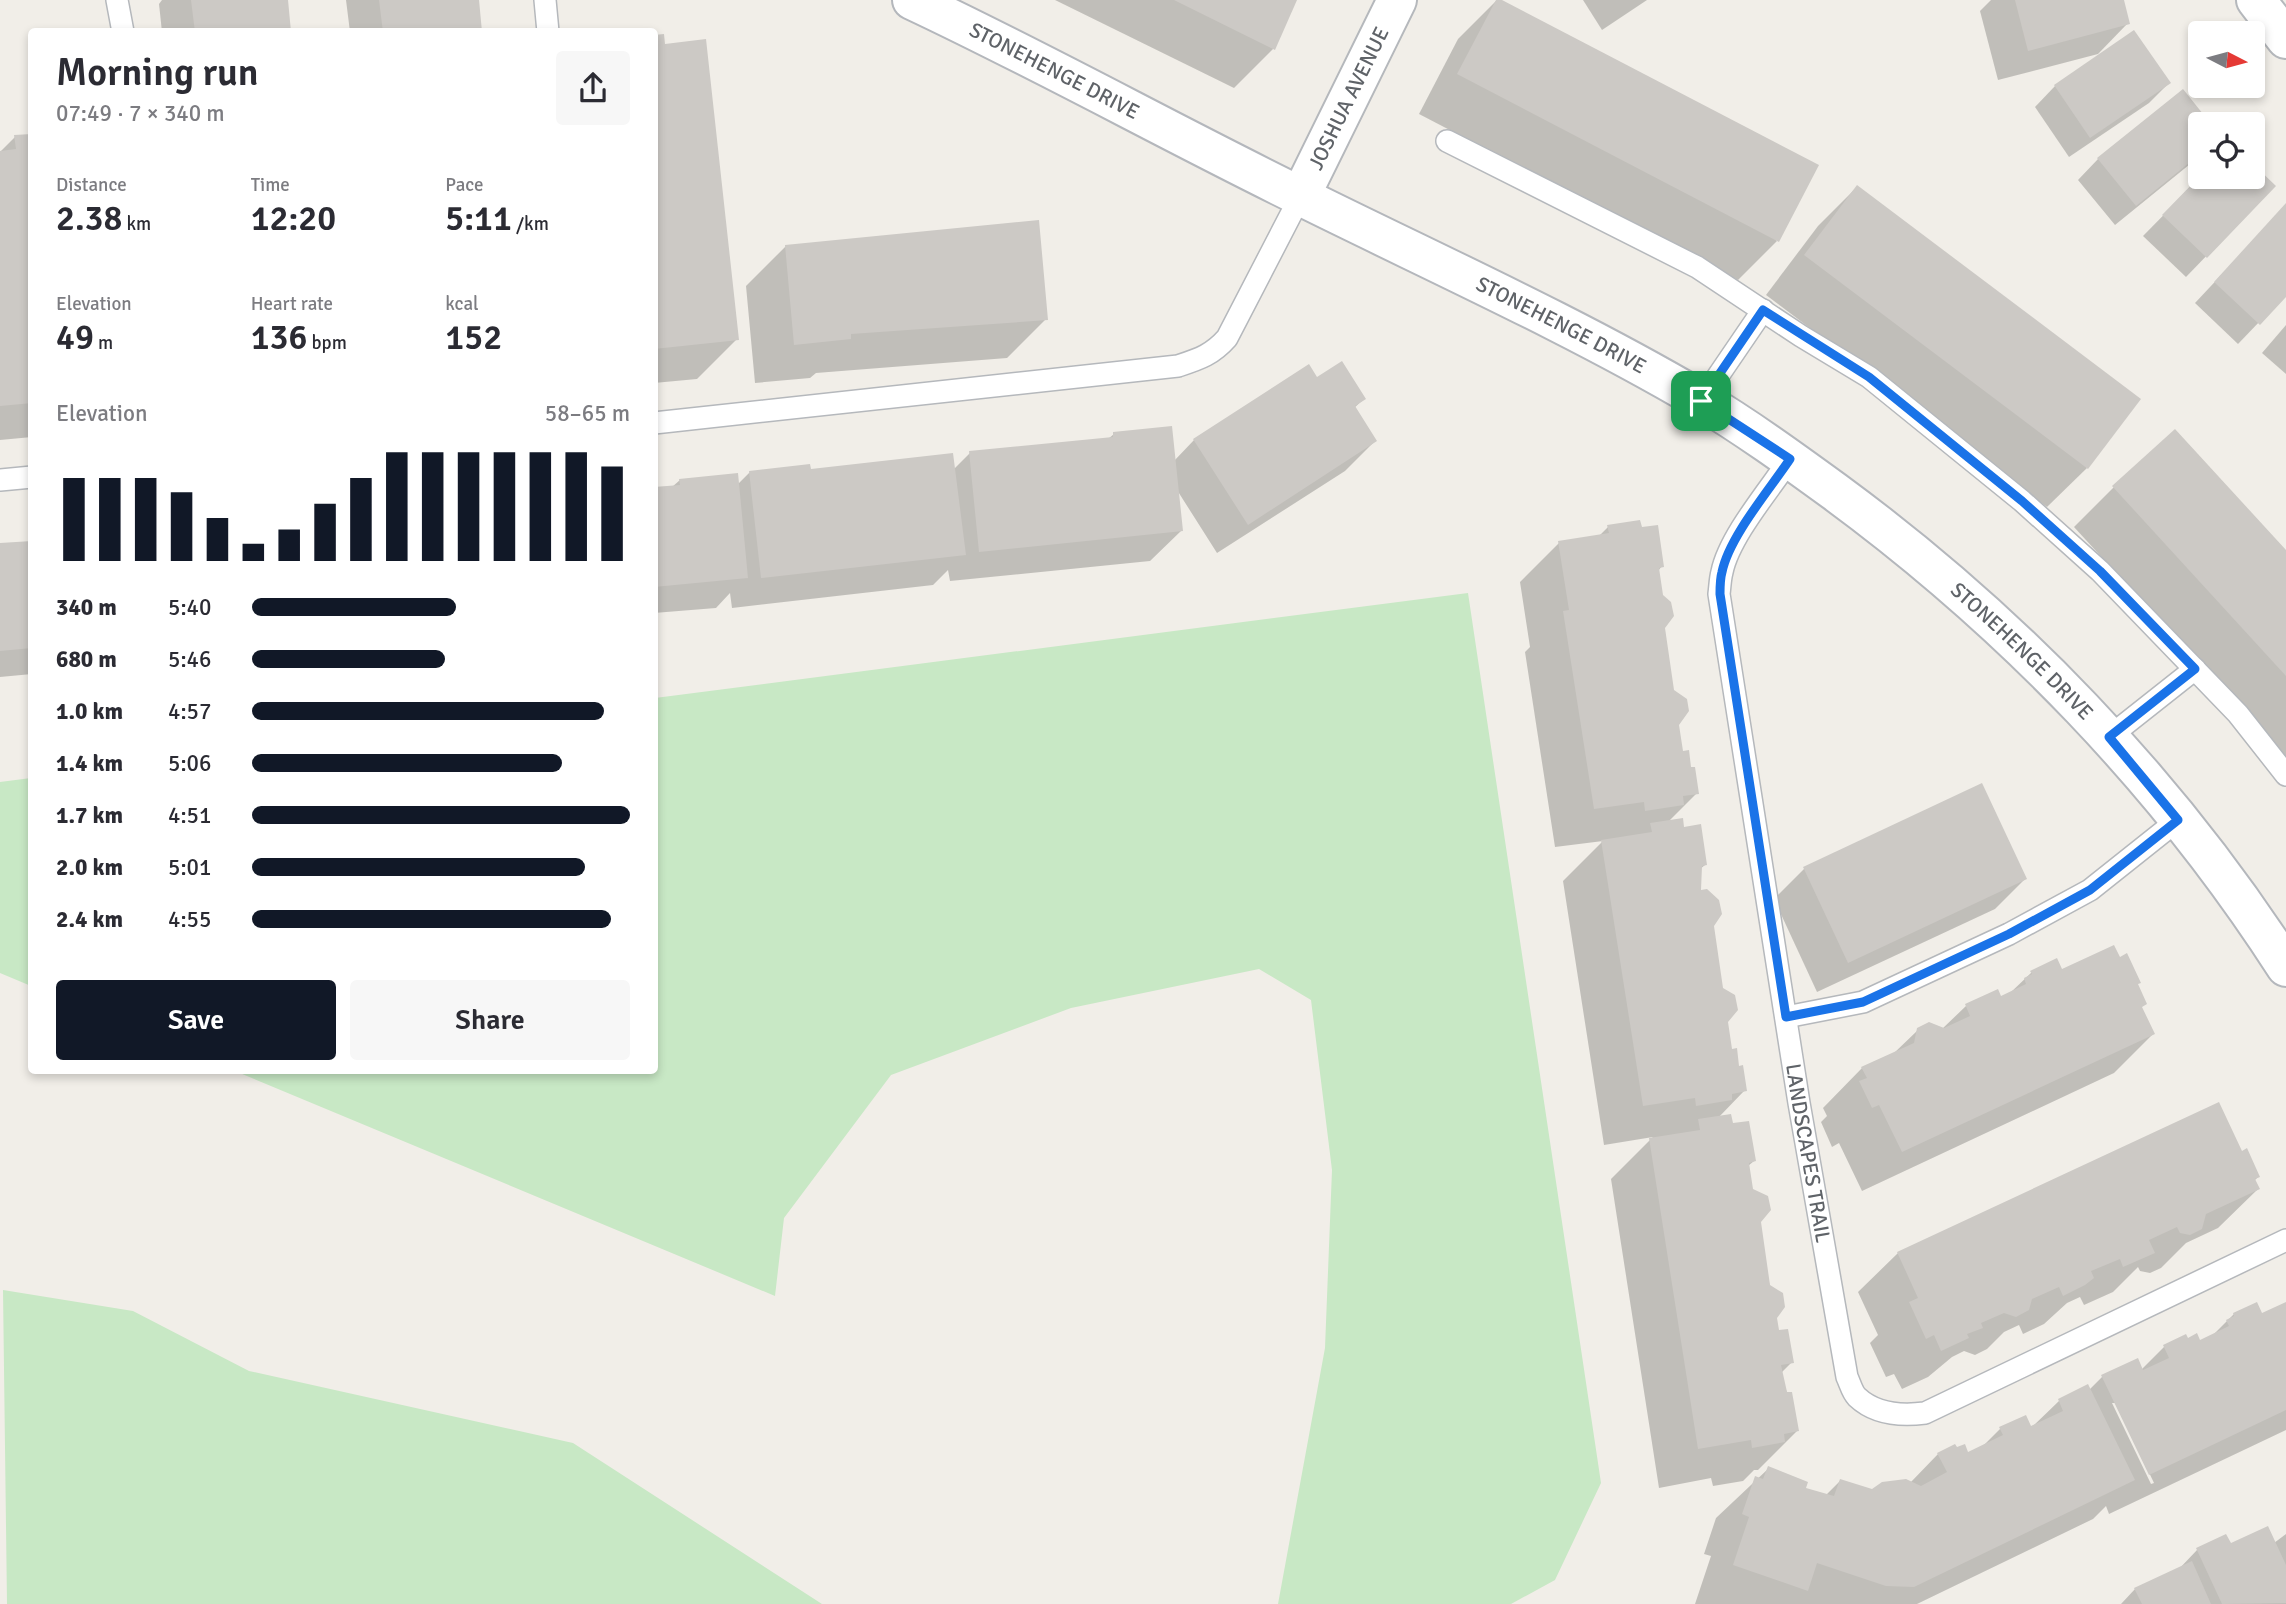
<!DOCTYPE html>
<html lang="en">
<head>
<meta charset="utf-8">
<style>
  body { margin:0; font-family:Signika,sans-serif; background:#f7f7f7; color:#2b2b33; height:100vh; display:flex; flex-direction:column; font-size:26px; white-space:nowrap }
  * { box-sizing:border-box; margin:0 }
  p { font-size:23px; color:#7c7c81 }
  .icon { flex:none; width:38px; height:38px; fill:none; stroke:currentColor; stroke-width:2; stroke-linecap:round; stroke-linejoin:round }
  .map { position:relative; flex:1; overflow:hidden }
  .details { position:absolute; left:28px; top:28px; width:630px; height:1046px; display:flex; flex-direction:column; background:#fff; border-radius:7px; box-shadow:0 4px 10px #0003 }
  .details>* { flex:none }
  .needle { width:46px; rotate:96deg }
  .buttons { position:absolute; left:2188px; top:21px; display:grid; gap:14px }
  .buttons a { display:grid; place-items:center; width:77px; height:77px; border-radius:7px; background:#fff; box-shadow:0 4px 10px #0003; font-size:35px }
  .pin { position:absolute; display:grid; place-items:center; width:60px; height:60px; color:#fff; margin:-30px; border-radius:14px; box-shadow:0 4px 10px #0006 }
  .round { display:grid; place-items:center; flex:none; width:74px; height:74px; border-radius:7px; background:#f7f7f7 }
  .summary { display:flex; align-items:center; justify-content:space-between; height:119px; padding:0 28px }
  h1 { font-size:38px; font-weight:600; line-height:52px }
  .stats { display:grid; grid-template-columns:repeat(3,1fr); gap:10px; height:119px; padding:7px 28px }
  .stats div { display:grid; align-content:center }
  .stats b { font-size:35px; font-weight:600 }
  .stats small { font-size:19px; font-weight:400 }
  .stats p { font-size:19px }
  .chart { height:196px; padding:14px 28px }
  .chart p { display:flex; justify-content:space-between }
  .chart svg { width:100%; height:126px; margin-top:7px; stroke:#111827; stroke-width:6 }
  .button { display:flex; gap:14px; margin-top:auto; padding:14px 28px }
  .button a { flex:1; height:80px; border-radius:7px; background:#111827; color:#fff; font-size:28px; font-weight:600; line-height:80px; text-align:center }
  .button a+a { background:#f7f7f7; color:#2b2b33 }
  ul { padding:0 28px; list-style:none; font-size:23px }
  li { display:grid; grid-template-columns:112px 84px 1fr; align-items:center; height:52px }
  li i { height:18px; border-radius:9px; background:#111827 }
  .map>svg:first-child { display:block }
  .green { fill:#c8e8c5 }
  .shadow { fill:#0003; fill-rule:evenodd }
  .building { fill:#ccc9c5 }
  .lines { fill:none; stroke-linecap:round; stroke-linejoin:round }
  .lane-casing { stroke:#b5b8bc; stroke-width:24 }
  .street-casing { stroke:#b5b8bc; stroke-width:42 }
  .secondary-casing { stroke:#b4b7bc; stroke-width:42 }
  .lane { stroke:#fff; stroke-width:21 }
  .street { stroke:#fff; stroke-width:38 }
  .secondary { stroke:#fff; stroke-width:38 }
  .route-casing { stroke:#fff; stroke-width:14 }
  .route { stroke:#1a73e8; stroke-width:9 }
  .labels { text-anchor:middle; stroke-width:5; stroke-linejoin:round; paint-order:stroke }
  .street-label { font-size:21px; fill:#5f6368; stroke:#fff }
</style>
</head>
<body>
<div class="map">
<svg width="2286" height="1604" viewBox="0 0 2286 1604">
  <rect width="100%" height="100%" fill="#f1eee8"/>
  <g class="green">
    <polygon points="1468,593 1601,1483 1555,1580 1511,1604 1278,1604 1325,1348 1332,1170 1311,1000 1259,969 1071,1008 891,1075 784,1218 775,1296 235,1071 654,1071 655,698"/>
    <polygon points="31,778 32,778 31,986 0,973 0,782"/>
    <polygon points="3,1290 133,1311 249,1371 573,1443 822,1604 7,1604"/>
  </g>
  <g class="shadow">
    <polygon points="162,0 286,0 290,32 162,32 159,4"/>
    <polygon points="346,0 477,0 480,32 350,32"/>
    <polygon points="1055,0 1296,0 1273,49 1234,88"/>
    <polygon points="1497,0 1498,0 1777,241 1738,280 1419,114 1458,39"/>
    <polygon points="1583,0 1647,0 1602,30"/>
    <polygon points="1991,0 2122,0 2128,23 2098,54 1998,80 1980,11"/>
    <polygon points="654,36 737,339 697,379 654,383"/>
    <polygon points="2169,83 2149,103 2069,157 2035,107 2055,86"/>
    <polygon points="2182,91 2209,124 2200,124 2200,156 2115,225 2078,180 2098,159"/>
    <polygon points="32,135 32,437 0,440 0,152 15,137"/>
    <polygon points="2201,177 2252,177 2274,186 2186,277 2143,236"/>
    <polygon points="1857,187 2087,468 2047,507 1766,295 1818,226"/>
    <polygon points="2286,206 2286,294 2238,344 2195,303"/>
    <polygon points="786,246 1046,319 1007,358 816,373 810,378 755,383 746,286"/>
    <polygon points="2286,325 2286,374 2262,353"/>
    <polygon points="1317,379 1364,399 1354,408 1375,441 1345,471 1217,553 1177,490 1181,531 1150,561 950,581 948,570 933,585 732,608 730,593 716,608 654,613 654,489 672,487 680,480 737,485 750,472 954,469 970,453 1108,439 1114,434 1174,461 1194,440"/>
    <polygon points="2114,487 2286,552 2286,758 2074,527"/>
    <polygon points="1608,527 1662,566 1658,571 1663,628 1681,753 1697,793 1668,822 1683,829 1705,865 1700,869 1699,892 1712,925 1730,1051 1745,1090 1718,1118 1731,1125 1754,1161 1748,1166 1778,1332 1792,1362 1781,1373 1798,1430 1758,1470 1754,1470 1743,1481 1713,1486 1711,1478 1659,1488 1611,1179 1653,1137 1604,1145 1563,881 1603,841 1555,847 1525,652 1530,647 1520,582 1559,543 1598,537"/>
    <polygon points="32,542 32,674 0,677 0,545"/>
    <polygon points="1804,869 2025,879 1995,909 1817,992 1774,899"/>
    <polygon points="2119,959 2136,985 2141,1008 2153,1034 2114,1073 1862,1191 1839,1143 1832,1147 1821,1122 1827,1116 1823,1108 1862,1068 1893,1054 1918,1030 1942,1029 1966,1006 2000,999 2009,994 2031,973 2057,961 2062,971"/>
    <polygon points="2241,1153 2258,1177 2254,1181 2258,1189 2218,1228 2186,1243 2161,1268 2150,1273 2140,1271 2138,1267 2113,1292 2084,1305 2080,1297 2067,1303 2044,1324 2023,1334 2019,1325 2004,1332 1987,1349 1975,1355 1964,1351 1952,1357 1928,1377 1902,1389 1894,1374 1886,1377 1870,1343 1878,1335 1858,1292 1898,1253"/>
    <path d="M 2286,1304 L 2286,1430 L 2109,1514 L 2106,1506 L 2093,1519 L 1917,1604 L 1695,1604 L 1711,1556 L 1704,1554 L 1716,1518 L 1769,1468 L 1803,1489 L 1825,1496 L 1840,1481 L 1873,1491 L 1910,1483 L 1938,1454 L 1968,1455 L 1981,1448 L 2000,1429 L 2031,1428 L 2059,1401 L 2089,1390 L 2102,1377 L 2141,1370 L 2164,1347 L 2187,1340 L 2199,1342 L 2211,1337 L 2234,1314 L 2261,1316 ZM 2112,1403 L 2116,1403 L 2154,1483 L 2151,1484 Z"/>
    <polygon points="2286,1534 2286,1604 2121,1604 2135,1589 2178,1570 2197,1550 2230,1545 2274,1543"/>
  </g>
  <g class="building">
    <polygon points="191,0 288,0 291,32 195,32"/>
    <polygon points="379,0 479,0 482,32 383,32"/>
    <polygon points="1174,0 1297,0 1275,50"/>
    <polygon points="1496,0 1502,0 1819,165 1779,242 1457,74"/>
    <polygon points="2015,0 2124,0 2130,24 2028,51"/>
    <polygon points="2134,30 2171,83 2090,138 2054,85"/>
    <polygon points="664,34 665,44 706,39 739,340 654,349 654,35"/>
    <polygon points="2183,89 2211,124 2200,124 2200,154 2136,206 2097,158"/>
    <polygon points="32,134 32,403 0,406 0,151 16,149 14,135"/>
    <polygon points="2252,163 2276,186 2207,258 2162,215 2199,177 2252,177"/>
    <polygon points="1857,185 2141,399 2088,469 1804,255"/>
    <polygon points="2286,203 2286,297 2260,325 2214,282"/>
    <polygon points="1039,220 1048,320 851,334 851,339 794,345 785,245"/>
    <polygon points="1342,361 1366,399 1355,406 1377,441 1248,525 1193,439 1309,364 1317,377"/>
    <polygon points="1172,426 1183,531 979,552 969,451 1113,437 1113,432"/>
    <polygon points="2175,429 2286,550 2286,676 2112,486"/>
    <polygon points="953,453 966,555 761,578 749,471 810,464 811,469"/>
    <polygon points="738,473 748,578 654,587 654,487 680,485 679,479"/>
    <polygon points="1640,520 1642,527 1658,525 1664,567 1659,568 1663,595 1671,602 1674,616 1665,628 1674,690 1687,699 1689,711 1679,725 1683,751 1689,750 1691,767 1695,767 1699,794 1683,796 1684,805 1645,811 1644,802 1594,809 1563,611 1569,610 1558,541 1609,533 1607,525"/>
    <polygon points="32,541 32,648 0,651 0,543"/>
    <polygon points="1982,783 2027,879 1848,963 1803,867"/>
    <polygon points="1683,818 1684,827 1701,824 1707,865 1702,866 1701,890 1707,889 1719,900 1722,914 1714,926 1723,988 1735,995 1738,1010 1728,1022 1732,1049 1737,1048 1739,1066 1743,1065 1747,1091 1732,1094 1732,1100 1696,1106 1695,1098 1643,1106 1601,840 1652,832 1650,823"/>
    <polygon points="2114,945 2120,957 2127,953 2141,983 2138,984 2147,1004 2142,1007 2155,1034 1902,1152 1879,1105 1872,1108 1859,1081 1867,1078 1861,1067 1914,1043 1917,1028 1929,1022 1944,1028 1970,1016 1965,1004 1998,989 2001,996 2026,984 2024,978 2032,974 2030,971 2057,958 2062,969"/>
    <polygon points="2219,1102 2242,1151 2247,1148 2260,1177 2255,1179 2260,1189 2206,1214 2202,1229 2190,1235 2180,1233 2177,1227 2149,1240 2155,1253 2123,1267 2120,1259 2091,1271 2094,1278 2085,1285 2063,1296 2059,1287 2032,1299 2029,1310 2016,1317 2004,1313 1981,1323 1983,1328 1967,1334 1969,1338 1941,1351 1934,1335 1926,1339 1909,1302 1918,1298 1897,1252"/>
    <polygon points="1731,1114 1733,1123 1749,1121 1756,1161 1749,1163 1753,1189 1768,1196 1771,1210 1761,1222 1770,1285 1783,1293 1785,1307 1777,1318 1779,1330 1788,1329 1794,1363 1781,1365 1787,1392 1792,1392 1799,1431 1784,1434 1785,1442 1752,1448 1751,1440 1698,1449 1649,1138 1700,1130 1698,1119"/>
    <polygon points="2257,1302 2262,1313 2286,1302 2286,1410 2149,1475 2101,1375 2138,1358 2143,1370 2169,1358 2163,1345 2186,1334 2188,1338 2197,1333 2200,1340 2229,1326 2226,1320 2234,1316 2233,1313"/>
    <polygon points="2088,1384 2135,1480 1914,1587 1886,1586 1817,1563 1808,1591 1733,1565 1749,1517 1742,1514 1755,1476 1763,1479 1768,1466 1808,1482 1806,1488 1834,1496 1840,1479 1872,1489 1882,1482 1906,1479 1921,1486 1947,1472 1937,1453 1955,1444 1957,1447 1965,1444 1968,1452 2003,1435 1999,1427 2026,1415 2031,1426 2063,1411 2058,1399"/>
    <polygon points="2268,1526 2286,1565 2286,1603 2222,1604 2196,1548 2226,1534 2231,1543"/>
    <polygon points="2192,1561 2211,1604 2142,1604 2134,1588"/>
  </g>
  <g class="lines">
    <defs>
      <g id="lane">
        <polyline points="117,0 123,32"/>
        <polyline points="545,0 548,32"/>
        <polyline points="1447,141 1697,267 1801,336 1869,377 2022,501 2100,571 2238,714 2286,775"/>
        <polyline points="1701,401 1763,310"/>
        <path d="M 654,423 L 1178,366 C 1199,359 1212,355 1227,338 L 1300,197"/>
        <path id="s1" d="M 1790,459 C 1770,489 1729,537 1722,572 C 1720,579 1720,587 1719,594 L 1799,1103 L 1847,1377 C 1850,1383 1852,1392 1857,1397 C 1875,1414 1902,1416 1925,1413 L 2286,1240"/>
        <polyline points="0,480 32,477"/>
        <polyline points="2109,737 2195,669"/>
        <polyline points="1786,1017 1863,1002 2009,934 2090,890 2178,820"/>
      </g>
      <g id="street">
        <polyline points="2256,0 2286,39"/>
        <path id="s2" d="M 1300,197 L 1397,0"/>
      </g>
      <g id="secondary">
        <path id="s3" d="M 912,0 C 1044,62 1171,133 1302,197 C 1435,263 1571,324 1699,399 C 1746,427 1790,459 1834,491 C 2011,621 2167,782 2286,967"/>
      </g>
    </defs>
    <use href="#lane" class="lane-casing"/>
    <use href="#street" class="street-casing"/>
    <use href="#secondary" class="secondary-casing"/>
    <use href="#lane" class="lane"/>
    <use href="#street" class="street"/>
    <use href="#secondary" class="secondary"/>
  </g>
  <g class="lines">
    <defs>
      <path id="route" d="M 1763,310 L 1869,377 L 2022,501 L 2100,571 L 2195,669 L 2109,737 L 2178,820 L 2090,890 L 2009,934 L 1863,1002 L 1786,1017 L 1720,594 C 1720,587 1720,579 1722,572 C 1729,537 1770,489 1790,459 L 1701,401 Z"/>
    </defs>
    <use href="#route" class="route-casing"/>
    <use href="#route" class="route"/>
  </g>
  <g class="labels">
    <g class="street-label">
      <text dy="7" stroke="none"><textPath href="#s3" startOffset="159">STONEHENGE DRIVE</textPath></text>
      <text dy="7" stroke="none"><textPath href="#s2" startOffset="110">JOSHUA AVENUE</textPath></text>
      <text dy="7" stroke="none"><textPath href="#s3" startOffset="726">STONEHENGE DRIVE</textPath></text>
      <text dy="7" stroke="none"><textPath href="#s3" startOffset="1293">STONEHENGE DRIVE</textPath></text>
      <text dy="7" stroke="none"><textPath href="#s1" startOffset="721">LANDSCAPES TRAIL</textPath></text>
    </g>
  </g>
</svg>
<div class="buttons">
<a><svg class="needle" viewBox="-14 -14 28 28"><path d="M0-13l5 13h-10z" fill="#e53935"/><path d="M0 13l5-13h-10z" fill="#7c7c81"/></svg></a>
<a><svg class="icon" aria-label="locate" viewBox="0 0 24 24"><circle cx="12" cy="12" r="6"/><path d="M12 2v4M12 18v4M2 12h4M18 12h4"/></svg></a>
</div>
<div class="pin" style="left:1701px;top:401px;background:#1e9e55"><svg class="icon" aria-label="arrive" viewBox="0 0 24 24"><path d="M6 21V4h12l-3 4 3 4H6"/></svg></div>
<section class="details">
<div class="summary"><div><h1>Morning run</h1><p>07:49 · 7 × 340 m</p></div><a class="round"><svg class="icon" aria-label="share" viewBox="0 0 24 24"><path d="M12 15V3M7 8l5-5 5 5M5 13v7h14v-7"/></svg></a></div>
<div class="stats">
<div><p>Distance</p><b>2.38<small> km</small></b></div>
<div><p>Time</p><b>12:20</b></div>
<div><p>Pace</p><b>5:11<small> /km</small></b></div>
</div>
<div class="stats">
<div><p>Elevation</p><b>49<small> m</small></b></div>
<div><p>Heart rate</p><b>136<small> bpm</small></b></div>
<div><p>kcal</p><b>152</b></div>
</div>
<div class="chart"><p><span>Elevation</span>58–65 m</p>
<svg viewBox="0 0 160 44" preserveAspectRatio="none"><path d="M5 44V15M15 44V15M25 44V15M35 44V20M45 44V29M55 44V38M65 44V33M75 44V24M85 44V15M95 44V6M105 44V6M115 44V6M125 44V6M135 44V6M145 44V6M155 44V11"/></svg>
</div>
<ul>
<li><b>340 m</b>5:40<i style="width:54%"></i></li>
<li><b>680 m</b>5:46<i style="width:51%"></i></li>
<li><b>1.0 km</b>4:57<i style="width:93%"></i></li>
<li><b>1.4 km</b>5:06<i style="width:82%"></i></li>
<li><b>1.7 km</b>4:51<i style="width:100%"></i></li>
<li><b>2.0 km</b>5:01<i style="width:88%"></i></li>
<li><b>2.4 km</b>4:55<i style="width:95%"></i></li>
</ul>
<div class="button"><a>Save</a><a>Share</a></div>
</section>
</div>
</body>
</html>
